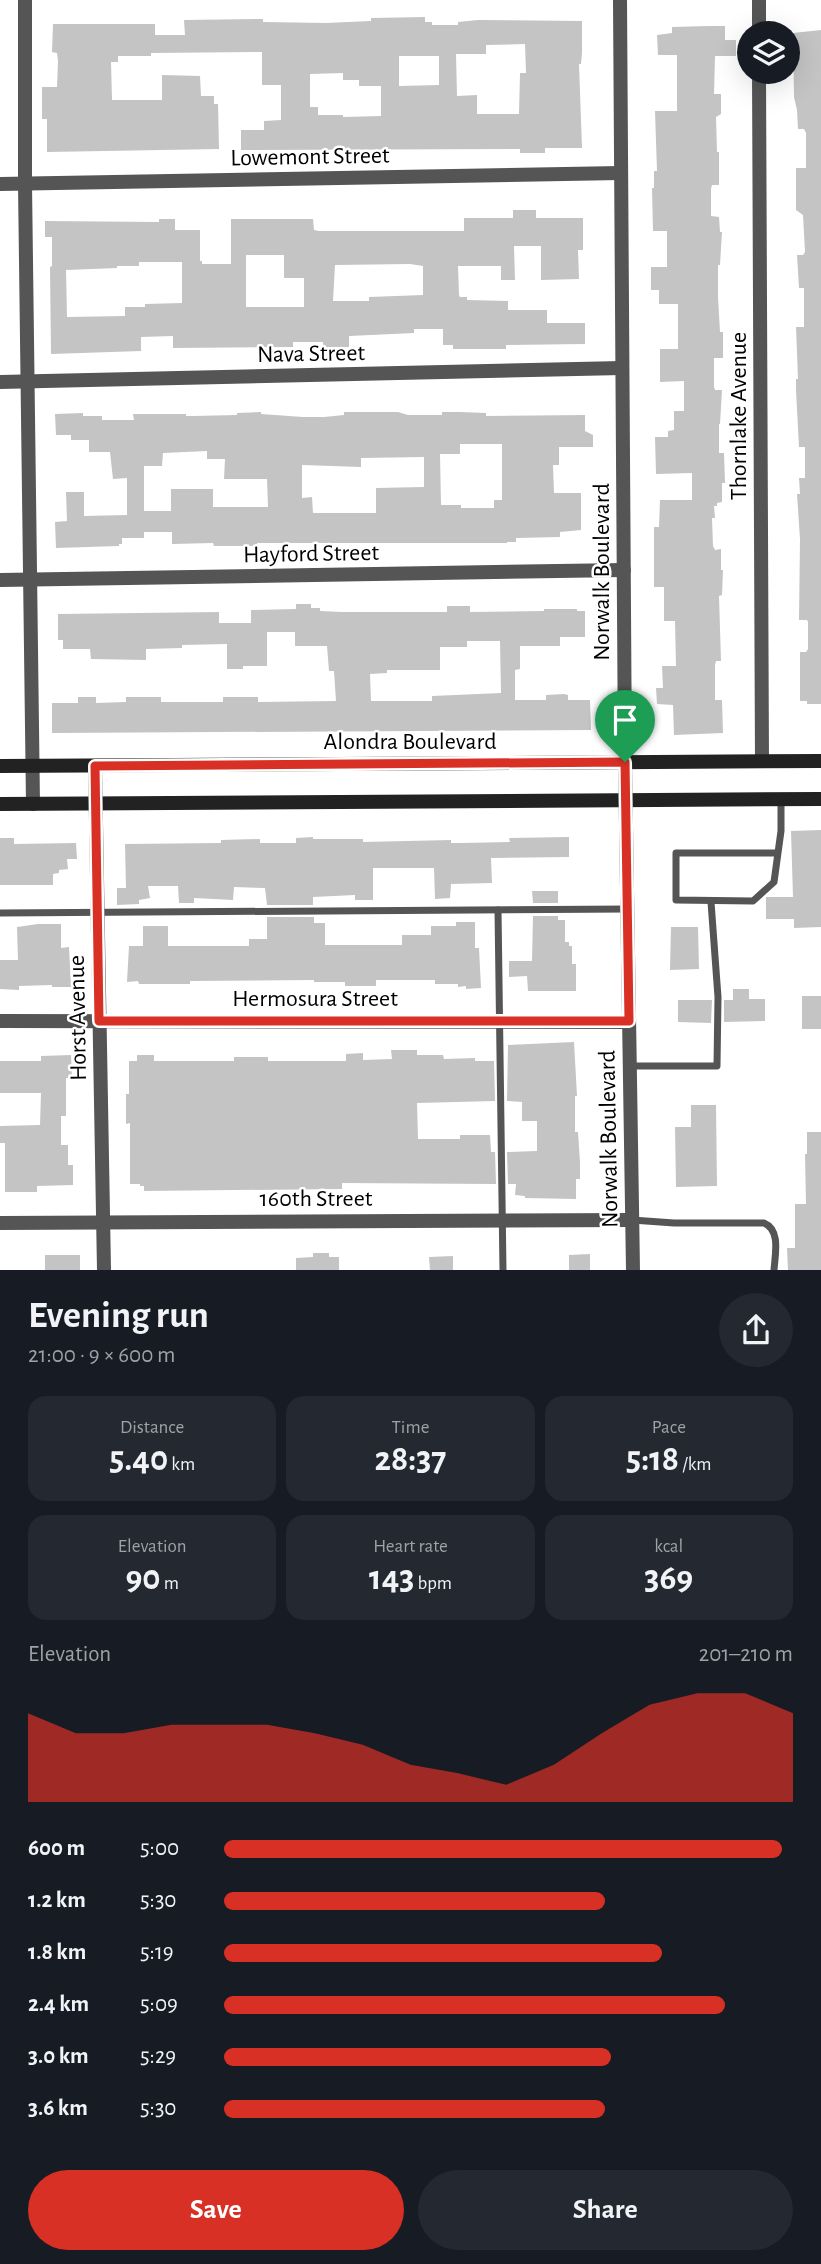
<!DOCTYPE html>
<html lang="en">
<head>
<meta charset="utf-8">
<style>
  body { margin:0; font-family:"Alegreya Sans",sans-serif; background:#242831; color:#f1f3f6; height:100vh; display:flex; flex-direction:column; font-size:26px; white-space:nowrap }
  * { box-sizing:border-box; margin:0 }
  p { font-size:23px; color:#9ea1a6 }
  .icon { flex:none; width:38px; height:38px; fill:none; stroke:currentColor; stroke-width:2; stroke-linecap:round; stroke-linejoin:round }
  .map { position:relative; height:1270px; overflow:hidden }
  .details { display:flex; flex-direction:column; background:#171b24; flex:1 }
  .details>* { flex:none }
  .controls { position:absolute; left:737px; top:21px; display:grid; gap:14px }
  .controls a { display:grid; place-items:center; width:63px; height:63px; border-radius:50%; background:#171b24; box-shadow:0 7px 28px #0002; font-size:35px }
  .pin { position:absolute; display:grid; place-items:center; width:60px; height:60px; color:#fff; margin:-72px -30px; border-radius:50% 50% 50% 0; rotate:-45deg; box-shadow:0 0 7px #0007 }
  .pin .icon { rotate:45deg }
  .round { display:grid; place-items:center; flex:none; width:74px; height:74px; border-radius:37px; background:#242831 }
  .overview { display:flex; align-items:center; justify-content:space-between; height:119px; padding:0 28px }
  h1 { font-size:38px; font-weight:700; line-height:52px }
  .stats { display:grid; grid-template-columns:repeat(3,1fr); gap:10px; height:119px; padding:7px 28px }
  .stats div { display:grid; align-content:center; border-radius:18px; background:#242831; text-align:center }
  .stats b { font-size:35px; font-weight:700 }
  .stats small { font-size:19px; font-weight:400 }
  .stats p { font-size:19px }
  .chart { height:196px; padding:14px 28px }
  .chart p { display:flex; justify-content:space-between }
  .chart svg { width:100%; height:126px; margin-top:7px; fill:#d93025; opacity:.7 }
  .button { display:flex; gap:14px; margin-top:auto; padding:14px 28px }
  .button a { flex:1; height:80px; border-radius:42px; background:#d93025; color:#fff; font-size:28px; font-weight:700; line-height:80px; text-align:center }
  .button a+a { background:#242831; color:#f1f3f6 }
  ul { padding:0 28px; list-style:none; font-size:23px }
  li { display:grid; grid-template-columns:112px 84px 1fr; align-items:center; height:52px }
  li i { height:18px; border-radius:9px; background:#d93025 }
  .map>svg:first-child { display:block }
  .building { fill:#c4c4c4; fill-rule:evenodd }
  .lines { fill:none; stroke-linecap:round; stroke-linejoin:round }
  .service { stroke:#555; stroke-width:7 }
  .minor { stroke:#555; stroke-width:14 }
  .tertiary { stroke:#555; stroke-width:14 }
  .secondary { stroke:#222; stroke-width:14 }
  .route-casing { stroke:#fff; stroke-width:14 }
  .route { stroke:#d93025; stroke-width:9 }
  .labels { text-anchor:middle; stroke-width:5; stroke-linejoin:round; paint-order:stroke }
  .street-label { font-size:24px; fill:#000; stroke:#fff }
</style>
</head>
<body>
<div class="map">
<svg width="821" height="1270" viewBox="0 0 821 1270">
  <rect width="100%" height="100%" fill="#fff"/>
  <g class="building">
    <path d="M 425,17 L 425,22 L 432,22 L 432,25 L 458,25 L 458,22 L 478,20 L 582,21 L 582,53 L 581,64 L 579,64 L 582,148 L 545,148 L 545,153 L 520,153 L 520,149 L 241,150 L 241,130 L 264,130 L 264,121 L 281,120 L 281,85 L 262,85 L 262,52 L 151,53 L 151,56 L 118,56 L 118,62 L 111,62 L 112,100 L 162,100 L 162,75 L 200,76 L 201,96 L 214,96 L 214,104 L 218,104 L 219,149 L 47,152 L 47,119 L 42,119 L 42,87 L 57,87 L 58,61 L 57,53 L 52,52 L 53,24 L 155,24 L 155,35 L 185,35 L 184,20 L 263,19 L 263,22 L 326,23 L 371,21 L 371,18 ZM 525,44 L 526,73 L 520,73 L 519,114 L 477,114 L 477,95 L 457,96 L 456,54 L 486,54 L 486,45 ZM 399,56 L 439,56 L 439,85 L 399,86 ZM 343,73 L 343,80 L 359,80 L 359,86 L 381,86 L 381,116 L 343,117 L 343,115 L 318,115 L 318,107 L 310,107 L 310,74 Z"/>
    <polygon points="709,26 725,26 725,40 736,40 736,56 715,56 714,94 721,94 721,114 716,117 717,152 719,152 719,185 712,185 711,189 711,216 719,217 720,232 722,232 720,265 718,265 718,297 720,332 723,332 723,358 714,358 714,387 715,390 722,390 720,424 719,424 719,453 724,453 725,483 722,483 722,502 717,503 717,506 714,506 715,518 712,518 713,546 715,550 721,549 721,570 723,570 722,595 719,596 721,661 716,661 715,665 715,700 722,700 723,733 674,735 673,705 657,704 656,688 663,688 662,666 676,666 675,621 664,621 664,587 654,587 654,527 659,527 660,500 692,500 692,473 656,474 655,437 668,437 668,431 674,430 674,411 684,411 684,381 660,382 660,349 678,349 678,304 659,304 659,290 651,290 651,267 667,267 667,231 653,231 652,188 654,188 654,171 657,171 655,111 677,111 677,55 658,55 657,35 672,33 672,27"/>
    <polygon points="821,30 821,704 807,704 807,701 800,701 800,652 806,652 808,649 808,622 807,620 799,620 800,539 797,494 800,494 799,478 805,478 805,447 799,447 796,390 796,379 798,379 796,327 804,327 804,288 799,288 797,255 803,255 805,252 803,215 796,210 796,168 806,168 806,133 804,129 798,129 797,110 794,97 793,33"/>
    <path d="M 513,210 L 536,210 L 536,218 L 583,218 L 583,250 L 578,250 L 579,279 L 541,280 L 541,246 L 514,246 L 515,280 L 501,280 L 501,266 L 458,266 L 459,295 L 460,297 L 467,297 L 467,300 L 508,301 L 508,310 L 547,310 L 547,323 L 585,323 L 585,344 L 506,345 L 506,349 L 453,349 L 453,345 L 443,345 L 443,329 L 414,329 L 414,333 L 349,336 L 349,347 L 323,347 L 323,342 L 293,342 L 293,347 L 173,348 L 173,336 L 141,337 L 141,351 L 51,354 L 50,267 L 52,266 L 52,237 L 45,237 L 45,221 L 159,222 L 159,219 L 175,219 L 175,230 L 200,230 L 200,261 L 202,261 L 202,264 L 231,264 L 231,219 L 313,219 L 314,230 L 319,231 L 464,231 L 464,218 L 513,218 ZM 246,255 L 284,255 L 284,278 L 304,278 L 304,307 L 246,307 ZM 139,262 L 182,262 L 182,303 L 145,304 L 145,307 L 125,307 L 125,316 L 67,317 L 66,270 L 117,268 L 117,266 L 139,266 ZM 410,264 L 423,266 L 423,295 L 369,297 L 369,301 L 333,301 L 335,265 Z"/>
    <path d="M 261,412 L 261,414 L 303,417 L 324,417 L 344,415 L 344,412 L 398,412 L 408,415 L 442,415 L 442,412 L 460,412 L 486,413 L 486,416 L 585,415 L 585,431 L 593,435 L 593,447 L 559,447 L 559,465 L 553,465 L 554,493 L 581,493 L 581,530 L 560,532 L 560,537 L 516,538 L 516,542 L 507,542 L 507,543 L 257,543 L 257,546 L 214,546 L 213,543 L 172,544 L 172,532 L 144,532 L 144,538 L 122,538 L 122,544 L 119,544 L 119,546 L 56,548 L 55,522 L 67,521 L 66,492 L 84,492 L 84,516 L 127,515 L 127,478 L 113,479 L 110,452 L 89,452 L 89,440 L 71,440 L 71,435 L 56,435 L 55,414 L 83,413 L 83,416 L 102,416 L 102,420 L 134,420 L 133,414 L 186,414 L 186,416 L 193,416 L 237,415 L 237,413 ZM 460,444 L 502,444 L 502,500 L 494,500 L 494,508 L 461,508 L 461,505 L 441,505 L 440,454 L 460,454 ZM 207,451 L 207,459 L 225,459 L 224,479 L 267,479 L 268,507 L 213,507 L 213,489 L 171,489 L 171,511 L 144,511 L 144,466 L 162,466 L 163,453 ZM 424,457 L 424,487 L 376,488 L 376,513 L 313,513 L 312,497 L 302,498 L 302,465 L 361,467 L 361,458 Z"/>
    <path d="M 296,604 L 311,604 L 311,608 L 320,608 L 320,611 L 342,612 L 447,612 L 447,606 L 470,606 L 470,612 L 544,611 L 544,609 L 577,609 L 577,611 L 585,611 L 585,637 L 560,637 L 560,646 L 520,646 L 520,669 L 515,670 L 515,700 L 546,700 L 546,695 L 564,694 L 568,695 L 568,700 L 590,700 L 591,730 L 52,733 L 52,703 L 78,703 L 78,697 L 96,697 L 96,703 L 126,702 L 126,697 L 161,697 L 161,702 L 223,702 L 223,697 L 258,697 L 258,702 L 336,701 L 334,671 L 329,671 L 327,646 L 295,646 L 295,632 L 267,632 L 267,666 L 243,666 L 243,669 L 227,669 L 227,644 L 182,645 L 182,648 L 146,649 L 146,660 L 91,659 L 90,649 L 63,649 L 63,640 L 58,640 L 58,614 L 219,612 L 219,623 L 251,623 L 251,610 L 296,609 ZM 467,641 L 500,641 L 501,693 L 432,696 L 432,701 L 371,701 L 370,674 L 387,673 L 387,670 L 440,670 L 440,647 L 467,647 Z"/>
    <polygon points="821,830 821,927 794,928 794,919 766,919 766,897 793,897 791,831"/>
    <polygon points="313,837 313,839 363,839 363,842 451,840 451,843 462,843 510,842 509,838 569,837 569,857 491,858 492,883 451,884 450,898 435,899 434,868 373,868 373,900 355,900 355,895 313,897 313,905 267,905 265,888 234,887 233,900 194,898 194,903 179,903 178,886 148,886 150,898 139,900 139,904 117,905 117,888 126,888 125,844 221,843 221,840 260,839 260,843 296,843 296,838"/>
    <polygon points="0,838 14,838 14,844 76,843 77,859 67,859 68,869 59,870 59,873 53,874 53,885 0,885"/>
    <polygon points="532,891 558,891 558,903 533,903"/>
    <polygon points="533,916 558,916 558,920 565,920 565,942 569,942 569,946 572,946 572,964 576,964 576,991 528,991 527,976 509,977 509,961 532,961"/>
    <polygon points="267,917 314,917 314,923 325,923 325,945 402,945 402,935 431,935 431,926 456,926 456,922 475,922 475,948 479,948 481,988 466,989 466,986 458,987 458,984 435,984 435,980 376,980 376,986 345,986 345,982 314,982 314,980 190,981 190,984 139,984 138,981 127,982 129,946 143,946 143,926 168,926 168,946 249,946 249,939 267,939"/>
    <polygon points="38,924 61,924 61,948 69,947 71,987 52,987 52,985 19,986 19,990 0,989 0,960 18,960 17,927"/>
    <polygon points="671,927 698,927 699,969 670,970"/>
    <polygon points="733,989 749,989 749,999 765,999 765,1021 724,1022 724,1000 733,1000"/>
    <rect x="802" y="996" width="19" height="33"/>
    <polygon points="678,1000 712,1000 711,1023 678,1022"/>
    <polygon points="574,1042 577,1096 575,1096 575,1132 578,1132 580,1162 580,1179 576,1179 576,1199 525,1198 525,1196 515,1195 516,1184 508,1184 507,1152 537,1151 537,1121 522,1121 522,1102 507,1101 508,1045"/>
    <polygon points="391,1050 417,1050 417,1055 443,1055 444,1059 475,1058 475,1061 494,1061 495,1101 417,1103 418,1139 460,1139 460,1135 490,1135 491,1152 495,1152 496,1184 342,1183 342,1189 144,1191 144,1186 140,1186 140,1184 130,1184 130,1123 126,1124 126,1094 129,1094 129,1061 137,1061 137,1055 154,1055 154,1061 234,1061 234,1057 268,1057 268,1061 346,1061 346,1054 363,1053 363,1060 392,1059"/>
    <polygon points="71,1055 72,1078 66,1078 66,1116 61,1116 61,1145 68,1145 68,1165 73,1165 73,1185 37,1186 37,1192 5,1192 5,1143 0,1143 0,1126 40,1125 41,1093 0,1093 0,1061 41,1061 41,1056"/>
    <polygon points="691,1105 716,1105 717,1186 676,1187 675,1127 691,1127"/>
    <polygon points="807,1132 821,1132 821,1270 788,1270 787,1248 795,1248 795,1204 806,1204 805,1154 807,1154"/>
    <polygon points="313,1253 329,1253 329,1257 339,1257 339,1270 296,1270 296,1258 313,1257"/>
    <polygon points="590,1254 590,1270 569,1270 569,1255"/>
    <rect x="45" y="1255" width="35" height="15"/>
    <polygon points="453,1256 453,1270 430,1270 429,1257"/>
  </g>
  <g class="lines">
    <g class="service">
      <polyline points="778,853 676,853 676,900 753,901 774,882 781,831 781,800"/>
      <polyline points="498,910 503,1270"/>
      <polyline points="0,913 627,909"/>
      <polyline points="630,1066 717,1066 718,997 711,902"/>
      <path d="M 632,1220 L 674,1223 L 764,1223 C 781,1230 775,1255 774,1270"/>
    </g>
    <g class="minor">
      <polyline points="25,0 25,184 33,804"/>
      <polyline points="759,0 759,33"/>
      <polyline points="759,72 762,761"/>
      <polyline points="0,184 621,173"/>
      <polyline points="0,382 622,368"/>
      <polyline points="0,580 624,570"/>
      <polyline points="0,1021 629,1022"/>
      <polyline points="0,1223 632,1220"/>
    </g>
    <g class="tertiary">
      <polyline points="620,0 625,762 633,1270"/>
      <polyline points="95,766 104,1270"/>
    </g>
    <g class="secondary">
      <polyline points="0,766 821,761"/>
      <polyline points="0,804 821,799"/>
    </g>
  </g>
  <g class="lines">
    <defs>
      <polygon id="route" points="625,762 629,1021 99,1021 95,766"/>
    </defs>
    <use href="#route" class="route-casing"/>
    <use href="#route" class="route"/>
  </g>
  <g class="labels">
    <g class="street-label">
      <text transform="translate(310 156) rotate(-1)" y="8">Lowemont Street</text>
      <text transform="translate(311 353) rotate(-1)" y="8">Nava Street</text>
      <text transform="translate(738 416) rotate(-90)" y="8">Thornlake Avenue</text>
      <text transform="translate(311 553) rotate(-1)" y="8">Hayford Street</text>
      <text transform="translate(601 572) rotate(-90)" y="8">Norwalk Boulevard</text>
      <text x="410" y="749">Alondra Boulevard</text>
      <text x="315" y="1006">Hermosura Street</text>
      <text transform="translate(77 1018) rotate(-91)" y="8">Horst Avenue</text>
      <text transform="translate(608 1139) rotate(-91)" y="8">Norwalk Boulevard</text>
      <text x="316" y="1206">160th Street</text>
    </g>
  </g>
</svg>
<div class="controls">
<a><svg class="icon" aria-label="layers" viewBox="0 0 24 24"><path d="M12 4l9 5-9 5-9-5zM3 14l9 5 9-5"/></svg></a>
</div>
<div class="pin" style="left:625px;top:762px;background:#1e9e55"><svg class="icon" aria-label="arrive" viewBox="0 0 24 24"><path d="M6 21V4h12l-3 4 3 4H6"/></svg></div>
</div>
<section class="details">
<div class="overview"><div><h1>Evening run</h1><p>21:00 · 9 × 600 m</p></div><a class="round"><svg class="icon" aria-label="share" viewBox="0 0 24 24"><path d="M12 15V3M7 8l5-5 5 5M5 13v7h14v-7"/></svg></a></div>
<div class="stats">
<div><p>Distance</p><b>5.40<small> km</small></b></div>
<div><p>Time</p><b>28:37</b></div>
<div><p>Pace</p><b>5:18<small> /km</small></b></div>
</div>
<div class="stats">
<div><p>Elevation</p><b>90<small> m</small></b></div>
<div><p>Heart rate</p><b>143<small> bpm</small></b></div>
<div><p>kcal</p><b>369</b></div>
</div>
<div class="chart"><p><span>Elevation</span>201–210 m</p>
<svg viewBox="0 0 160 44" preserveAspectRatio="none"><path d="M0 44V13L10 20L20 20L30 17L40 17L50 17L60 20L70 24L80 31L90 34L100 38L110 31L120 20L130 10L140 6L150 6L160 13V44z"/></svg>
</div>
<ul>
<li><b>600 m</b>5:00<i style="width:98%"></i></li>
<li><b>1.2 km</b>5:30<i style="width:67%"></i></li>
<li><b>1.8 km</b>5:19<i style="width:77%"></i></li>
<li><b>2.4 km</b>5:09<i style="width:88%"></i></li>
<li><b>3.0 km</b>5:29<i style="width:68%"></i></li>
<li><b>3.6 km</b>5:30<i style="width:67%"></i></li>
</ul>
<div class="button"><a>Save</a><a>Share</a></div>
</section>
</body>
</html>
